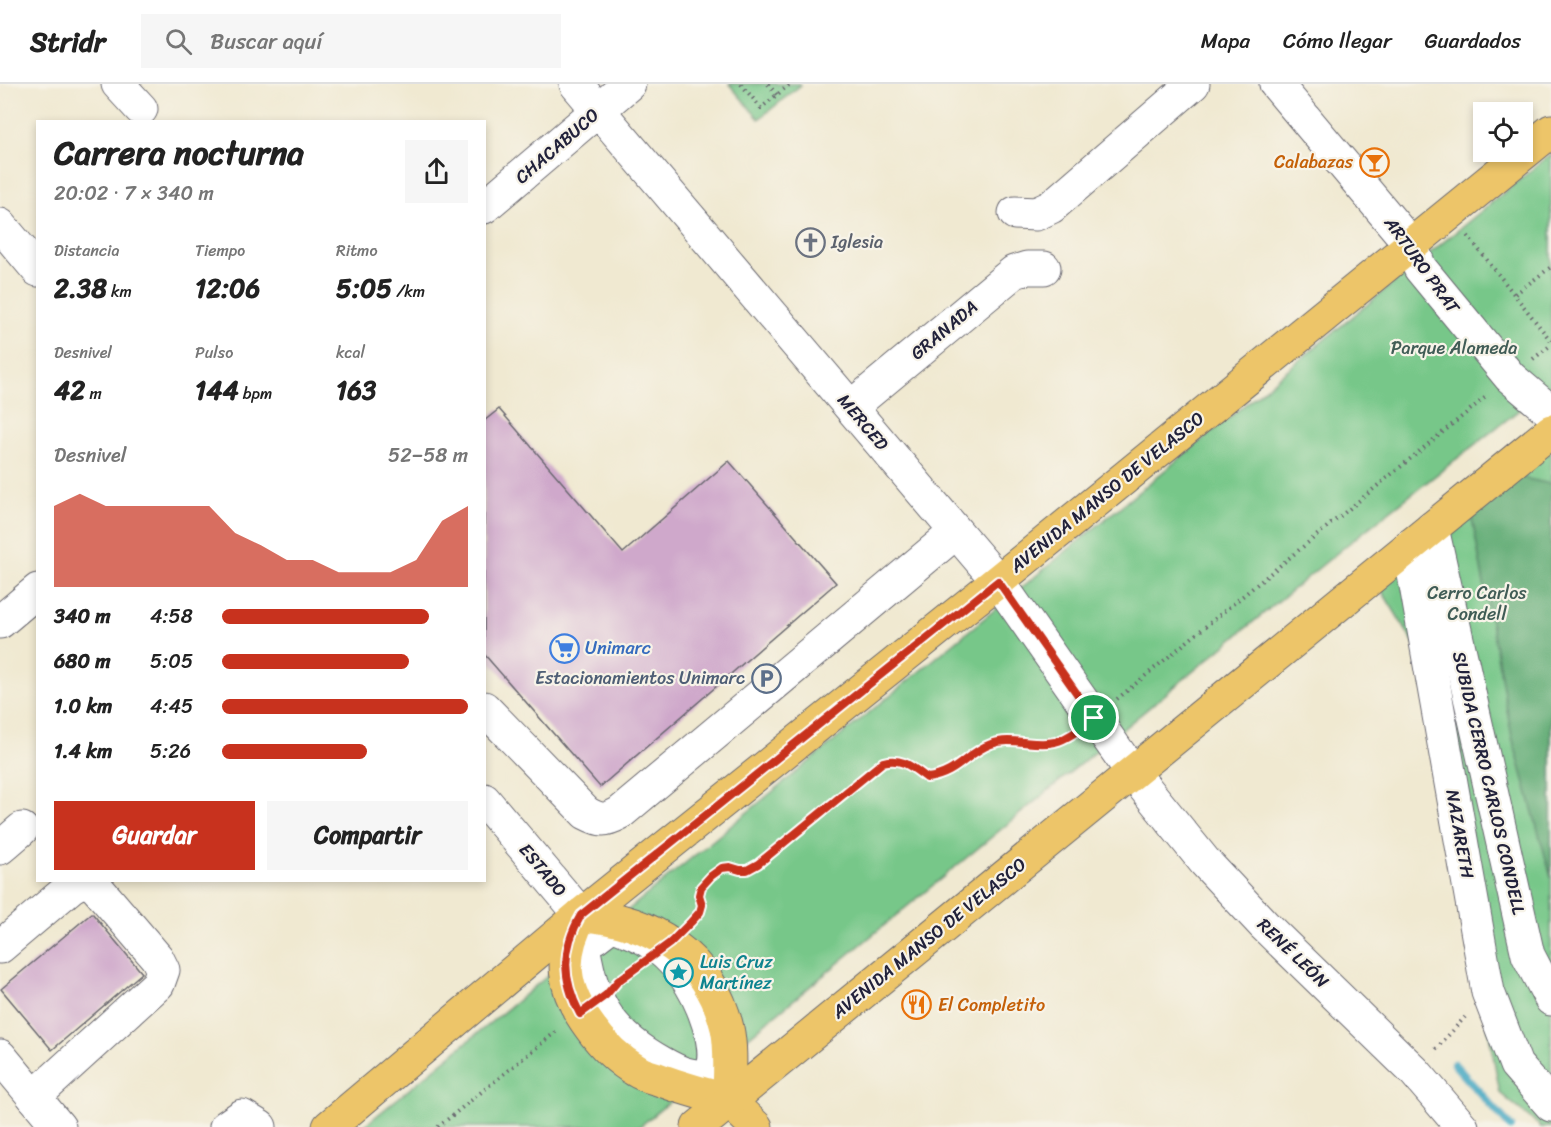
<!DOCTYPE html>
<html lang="es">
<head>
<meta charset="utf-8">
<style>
  body { margin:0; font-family:Sriracha,sans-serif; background:#f6f6f6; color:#222; height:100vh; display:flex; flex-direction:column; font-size:22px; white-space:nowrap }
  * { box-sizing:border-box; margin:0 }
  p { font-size:20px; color:#767676 }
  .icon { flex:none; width:33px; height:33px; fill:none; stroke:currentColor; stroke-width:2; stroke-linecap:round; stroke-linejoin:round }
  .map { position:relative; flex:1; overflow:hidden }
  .panel { position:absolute; left:36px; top:36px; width:450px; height:762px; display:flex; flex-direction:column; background:#fff; border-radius:0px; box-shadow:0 3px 9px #0003 }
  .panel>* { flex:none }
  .fabs { position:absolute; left:1473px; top:18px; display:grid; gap:12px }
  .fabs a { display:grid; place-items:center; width:60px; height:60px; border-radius:0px; background:#fff; box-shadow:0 3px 9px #0003; font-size:30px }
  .pin { position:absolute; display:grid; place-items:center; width:51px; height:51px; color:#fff; margin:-26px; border:3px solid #fff; border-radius:50%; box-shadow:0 2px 6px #0007 }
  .round { display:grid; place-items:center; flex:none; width:63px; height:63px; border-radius:0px; background:#f6f6f6 }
  .head { display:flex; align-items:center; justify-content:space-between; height:102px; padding:0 18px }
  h1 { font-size:33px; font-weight:700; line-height:45px }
  .metrics { display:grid; grid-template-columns:repeat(3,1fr); gap:9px; height:102px; padding:6px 18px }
  .metrics div { display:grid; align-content:center }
  .metrics b { font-size:26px; font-weight:700 }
  .metrics small { font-size:16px; font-weight:400 }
  .metrics p { font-size:16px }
  .chart { height:168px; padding:12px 18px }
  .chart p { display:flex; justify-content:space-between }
  .chart svg { width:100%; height:108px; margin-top:6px; fill:#c8321e; opacity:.7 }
  .cta { display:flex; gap:12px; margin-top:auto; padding:12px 18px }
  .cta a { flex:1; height:69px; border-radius:0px; background:#c8321e; color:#fff; font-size:24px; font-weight:700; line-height:69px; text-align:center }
  .cta a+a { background:#f6f6f6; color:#222 }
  ul { padding:0 18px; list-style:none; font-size:20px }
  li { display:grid; grid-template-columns:96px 72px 1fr; align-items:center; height:45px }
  li i { height:15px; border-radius:8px; background:#c8321e }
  header { display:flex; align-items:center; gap:36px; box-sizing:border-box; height:84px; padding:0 30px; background:#fff; border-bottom:2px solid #e0e0e0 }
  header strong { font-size:28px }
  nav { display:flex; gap:33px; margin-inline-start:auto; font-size:21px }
  .search { width:420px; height:54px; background:#f6f6f6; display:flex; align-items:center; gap:15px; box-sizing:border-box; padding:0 21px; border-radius:0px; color:#767676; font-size:22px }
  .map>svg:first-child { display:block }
  .green { fill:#77c789; stroke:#4c7462; stroke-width:1.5 }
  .forest { fill:#61ac75; stroke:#426758; stroke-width:1.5 }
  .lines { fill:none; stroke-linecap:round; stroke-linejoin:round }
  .stream { stroke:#42a7c2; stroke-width:8 }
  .building { fill:#cfa8cb }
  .minor-casing { stroke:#6a6870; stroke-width:35 }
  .major-casing { stroke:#6a6870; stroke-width:35 }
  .path { stroke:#6a6870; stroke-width:4; stroke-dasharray:1.5 4.5; stroke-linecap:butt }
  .minor { stroke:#fff; stroke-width:33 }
  .major { stroke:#edc569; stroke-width:33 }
  .route-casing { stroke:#fff; stroke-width:12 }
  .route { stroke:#c8321e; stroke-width:8 }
  .labels { text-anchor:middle; stroke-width:4.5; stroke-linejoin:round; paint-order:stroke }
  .street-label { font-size:18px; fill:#22223b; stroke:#f7f3e8 }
  .food-label { font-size:18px; fill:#c56008; stroke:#f7f3e8; text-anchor:end }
  .worship-label { font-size:18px; fill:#5b616d; stroke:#f7f3e8; text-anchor:start }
  .park-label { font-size:18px; fill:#405c56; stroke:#f7f3e8 }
  .shop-label { font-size:18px; fill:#366cbe; stroke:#f7f3e8; text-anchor:start }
  .service-label { font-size:18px; fill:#4e5e75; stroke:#f7f3e8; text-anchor:end }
  .culture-label { font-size:18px; fill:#0d838f; stroke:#f7f3e8; text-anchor:start }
</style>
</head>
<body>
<header>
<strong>Stridr</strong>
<div class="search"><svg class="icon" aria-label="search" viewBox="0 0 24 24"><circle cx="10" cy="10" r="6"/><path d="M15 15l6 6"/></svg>Buscar aquí</div>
<nav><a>Mapa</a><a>Cómo llegar</a><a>Guardados</a></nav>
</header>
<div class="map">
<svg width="1551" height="1043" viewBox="0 0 1551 1043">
  <rect width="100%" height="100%" fill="#f7f3e8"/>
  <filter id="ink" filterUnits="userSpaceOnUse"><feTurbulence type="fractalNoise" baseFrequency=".0167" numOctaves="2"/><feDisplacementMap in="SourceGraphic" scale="12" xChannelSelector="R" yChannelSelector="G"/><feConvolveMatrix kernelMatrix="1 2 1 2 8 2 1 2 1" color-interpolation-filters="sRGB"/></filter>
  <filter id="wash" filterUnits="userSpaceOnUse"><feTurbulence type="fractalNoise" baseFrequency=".008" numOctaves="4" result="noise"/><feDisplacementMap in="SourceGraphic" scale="24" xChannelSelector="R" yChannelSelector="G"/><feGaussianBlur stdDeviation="1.35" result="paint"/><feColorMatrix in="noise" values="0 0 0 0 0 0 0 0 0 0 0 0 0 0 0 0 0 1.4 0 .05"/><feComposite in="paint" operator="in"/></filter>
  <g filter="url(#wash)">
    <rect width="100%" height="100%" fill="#f0e9d1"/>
    <g class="green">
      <polygon points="729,0 800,0 801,1 759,35"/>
      <polygon points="1551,70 1551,301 1348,460 639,1043 363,1043"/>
      <polygon points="1551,361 1551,1043 1541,1043 1500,1009 1418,566 1377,499"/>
    </g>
    <polygon class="forest" points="1514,392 1551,400 1551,793 1512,653 1471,429"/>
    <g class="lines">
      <polyline class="stream" points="1454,980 1511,1043"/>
    </g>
    <g id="blocks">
      <g class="building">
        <polygon points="499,325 623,469 729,377 836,499 600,703 484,570 484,337"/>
        <polygon points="92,829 142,889 52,966 1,905"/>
      </g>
    </g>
  </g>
  <g filter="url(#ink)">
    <use href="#blocks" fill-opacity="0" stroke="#6a6870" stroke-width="1.5"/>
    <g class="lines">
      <defs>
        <g id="minor">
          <polyline points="118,0 141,25"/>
          <polyline points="576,0 998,497 1132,688 1205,778 1264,841 1415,988 1462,1043"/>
          <polyline points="1276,0 1411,161 1420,184 1510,293 1551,328"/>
          <polyline points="484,123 629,0"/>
          <polyline points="1015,129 1036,130 1051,123 1193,0"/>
          <polyline points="0,141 38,186"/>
          <polyline points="851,323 1014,188 1027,184 1044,184"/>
          <polyline points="1432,444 1528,871 1551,915"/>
          <polyline points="1409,462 1488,908 1516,981 1551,1021"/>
          <polyline points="0,538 38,506"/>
          <path d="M 484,624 L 586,729 C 601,737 605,737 620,729 L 956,448"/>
          <polyline points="484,716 581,831"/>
          <polyline points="0,764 22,745"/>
          <path d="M 612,840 C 623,845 636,849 646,855 C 660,864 674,877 684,890 C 700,912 724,965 709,990 C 693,996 676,987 662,979 C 606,948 590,915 582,853 L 595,853 Z"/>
          <path d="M 0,863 L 71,803 C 81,796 88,796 97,804 L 157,874 L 163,886 L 158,900 L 34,1013"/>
          <polyline points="0,972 59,1043"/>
          <polyline points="226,1043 242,1032 260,1043"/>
        </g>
        <g id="major">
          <path d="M 729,1017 C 705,1010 681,1004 658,995 C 651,993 643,991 637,987 C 618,976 602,960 590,943 C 562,905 558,872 581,831 C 651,835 710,872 727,944 C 732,967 729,993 729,1017 L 756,1043"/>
          <polyline points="329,1043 581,831 998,497 1551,47"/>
          <polyline points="698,1043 1551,347"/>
        </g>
      </defs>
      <use href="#minor" class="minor-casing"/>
      <use href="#major" class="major-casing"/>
      <g class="path">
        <polyline points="741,0 761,24 790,0"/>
        <polyline points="768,0 777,11"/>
        <polyline points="1468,152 1551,257"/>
        <polyline points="1515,210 1551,183"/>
        <polyline points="1533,275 1551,261"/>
        <polyline points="1117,615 1487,312"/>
        <path d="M 692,837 C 696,833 702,828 702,821 C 702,818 700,816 699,812 C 698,801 712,788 722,784 C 735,779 737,792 757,780 L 883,678 C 902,674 912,683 927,694 C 959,690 968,666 993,659 C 1019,651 1046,665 1071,651"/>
        <polyline points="622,893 636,884"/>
        <polyline points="1436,965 1465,933"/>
        <polyline points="438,1043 557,947"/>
      </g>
      <use href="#minor" class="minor"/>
      <use href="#major" class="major"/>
    </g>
  </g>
  <g class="lines" filter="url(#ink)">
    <defs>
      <path id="route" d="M 998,497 L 1094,634 C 1082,643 1070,654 1055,658 C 1034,663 1011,652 991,660 C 966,669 958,690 927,694 C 912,683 902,673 883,678 L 758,780 L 747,786 L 740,786 L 730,783 L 722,784 L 711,792 L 701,803 L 699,811 L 702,821 L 700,828 L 691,838 L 670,859 L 618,897 L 606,911 L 580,930 C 562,895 561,866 581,831 Z"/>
    </defs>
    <use href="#route" class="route-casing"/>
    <use href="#route" class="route"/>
  </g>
  <defs>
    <symbol id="bar-ring" viewBox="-11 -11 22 22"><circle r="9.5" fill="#f7f3e8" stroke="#e8710a" stroke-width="1.5"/><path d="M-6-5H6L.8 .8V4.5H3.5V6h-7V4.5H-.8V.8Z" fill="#e8710a"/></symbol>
    <symbol id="church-ring" viewBox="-11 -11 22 22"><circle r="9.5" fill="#f7f3e8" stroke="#6b7280" stroke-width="1.5"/><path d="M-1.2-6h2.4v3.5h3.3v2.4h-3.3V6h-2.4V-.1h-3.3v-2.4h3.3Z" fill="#6b7280"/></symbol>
    <symbol id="supermarket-ring" viewBox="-11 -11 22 22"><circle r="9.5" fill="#f7f3e8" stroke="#3f7fe0" stroke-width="1.5"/><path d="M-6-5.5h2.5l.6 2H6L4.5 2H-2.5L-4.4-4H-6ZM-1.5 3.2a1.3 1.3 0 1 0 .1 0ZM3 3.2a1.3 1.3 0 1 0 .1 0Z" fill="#3f7fe0"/></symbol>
    <symbol id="parking-ring" viewBox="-11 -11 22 22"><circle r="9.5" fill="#f7f3e8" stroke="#5c6f8a" stroke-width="1.5"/><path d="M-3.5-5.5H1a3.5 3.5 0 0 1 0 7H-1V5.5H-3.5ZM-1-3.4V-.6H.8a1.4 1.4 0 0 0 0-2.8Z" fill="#5c6f8a"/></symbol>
    <symbol id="sight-ring" viewBox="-11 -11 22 22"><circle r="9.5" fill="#f7f3e8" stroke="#0f9aa8" stroke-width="1.5"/><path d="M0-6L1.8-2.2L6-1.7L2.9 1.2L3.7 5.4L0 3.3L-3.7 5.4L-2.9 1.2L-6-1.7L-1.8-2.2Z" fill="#0f9aa8"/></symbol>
    <symbol id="restaurant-ring" viewBox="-11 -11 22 22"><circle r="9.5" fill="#f7f3e8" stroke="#e8710a" stroke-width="1.5"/><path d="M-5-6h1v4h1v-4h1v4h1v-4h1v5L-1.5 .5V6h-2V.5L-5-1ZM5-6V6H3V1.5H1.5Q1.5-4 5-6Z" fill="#e8710a"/></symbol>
  </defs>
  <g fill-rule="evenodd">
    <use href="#bar-ring" x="1358" y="62" width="33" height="33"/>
    <use href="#church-ring" x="794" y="142" width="33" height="33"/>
    <use href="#supermarket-ring" x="548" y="548" width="33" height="33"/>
    <use href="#parking-ring" x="750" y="578" width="33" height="33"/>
    <use href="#sight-ring" x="662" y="872" width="33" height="33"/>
    <use href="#restaurant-ring" x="900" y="904" width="33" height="33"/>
  </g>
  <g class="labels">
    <g class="street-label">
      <text transform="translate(557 62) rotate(-41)" y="6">CHACABUCO</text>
      <text transform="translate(1422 181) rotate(54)" y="6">ARTURO PRAT</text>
      <text transform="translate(944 246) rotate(-40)" y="6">GRANADA</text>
      <text transform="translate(863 338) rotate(50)" y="6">MERCED</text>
      <text transform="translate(1107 408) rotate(-39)" y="6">AVENIDA MANSO DE VELASCO</text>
      <text transform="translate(1489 699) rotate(77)" y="6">SUBIDA CERRO CARLOS CONDELL</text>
      <text transform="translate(1460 750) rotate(80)" y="6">NAZARETH</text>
      <text transform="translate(543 786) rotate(50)" y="6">ESTADO</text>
      <text transform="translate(929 854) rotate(-39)" y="6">AVENIDA MANSO DE VELASCO</text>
      <text transform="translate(1293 869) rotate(44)" y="6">RENÉ LEÓN</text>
    </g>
    <g class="food-label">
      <text x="1353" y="84">Calabazas</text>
      <text x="938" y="927" text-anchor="start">El Completito</text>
    </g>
    <g class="worship-label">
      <text x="831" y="164">Iglesia</text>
    </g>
    <g class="park-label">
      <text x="1454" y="270">Parque Alameda</text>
      <text x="1477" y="515">Cerro Carlos<tspan x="1477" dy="21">Condell</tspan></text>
    </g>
    <g class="shop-label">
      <text x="585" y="570">Unimarc</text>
    </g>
    <g class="service-label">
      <text x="745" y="600">Estacionamientos Unimarc</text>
    </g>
    <g class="culture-label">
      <text x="700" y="884">Luis Cruz<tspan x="700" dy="21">Martínez</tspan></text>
    </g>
  </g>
</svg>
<div class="fabs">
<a><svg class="icon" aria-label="locate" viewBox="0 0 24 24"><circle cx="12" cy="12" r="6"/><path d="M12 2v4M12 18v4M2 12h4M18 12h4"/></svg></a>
</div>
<div class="pin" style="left:1094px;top:634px;background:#1e9e55"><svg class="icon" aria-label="arrive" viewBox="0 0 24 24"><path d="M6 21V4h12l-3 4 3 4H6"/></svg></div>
<section class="panel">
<div class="head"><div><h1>Carrera nocturna</h1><p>20:02 · 7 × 340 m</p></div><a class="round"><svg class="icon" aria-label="share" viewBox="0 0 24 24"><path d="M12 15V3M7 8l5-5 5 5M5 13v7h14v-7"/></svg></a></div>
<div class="metrics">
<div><p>Distancia</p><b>2.38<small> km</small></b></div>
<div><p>Tiempo</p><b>12:06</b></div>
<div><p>Ritmo</p><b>5:05<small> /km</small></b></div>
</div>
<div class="metrics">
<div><p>Desnivel</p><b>42<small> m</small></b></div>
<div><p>Pulso</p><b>144<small> bpm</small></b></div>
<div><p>kcal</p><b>163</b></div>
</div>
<div class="chart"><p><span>Desnivel</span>52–58 m</p>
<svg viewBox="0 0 160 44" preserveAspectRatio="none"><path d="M0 44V11L10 6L20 11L30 11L40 11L50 11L60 11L70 22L80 27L90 33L100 33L110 38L120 38L130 38L140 33L150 17L160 11V44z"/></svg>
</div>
<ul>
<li><b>340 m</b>4:58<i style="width:84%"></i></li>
<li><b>680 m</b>5:05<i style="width:76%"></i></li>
<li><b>1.0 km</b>4:45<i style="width:100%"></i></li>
<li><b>1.4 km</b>5:26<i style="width:59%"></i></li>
</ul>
<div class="cta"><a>Guardar</a><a>Compartir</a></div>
</section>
</div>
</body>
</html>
